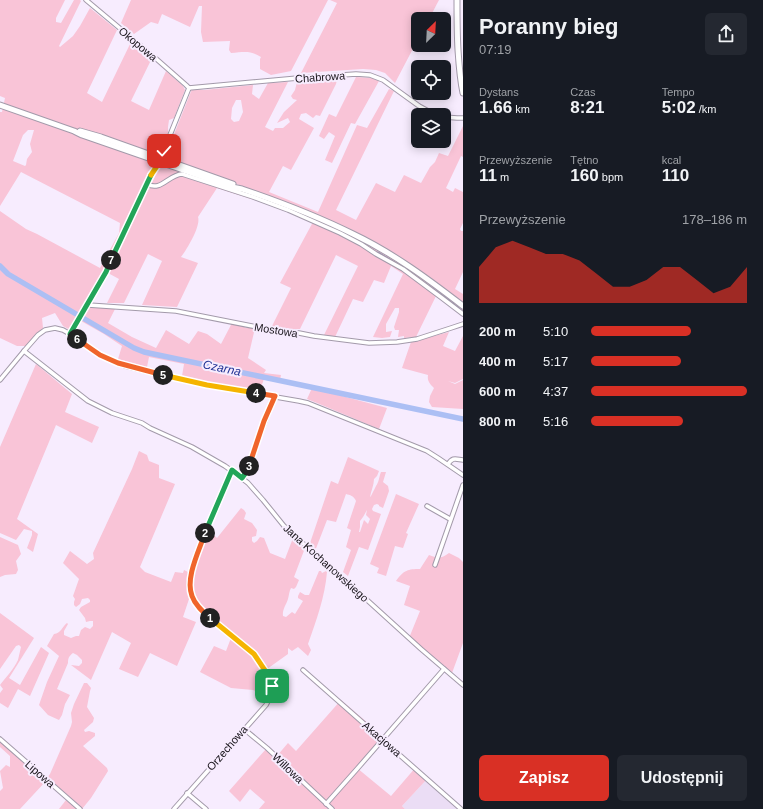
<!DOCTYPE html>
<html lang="pl">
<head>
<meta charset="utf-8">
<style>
  body { margin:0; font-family:Helvetica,sans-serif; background:#242831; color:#f1f3f6; height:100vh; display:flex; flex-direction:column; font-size:15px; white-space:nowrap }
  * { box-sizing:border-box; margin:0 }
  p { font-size:13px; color:#9ea1a6 }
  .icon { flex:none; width:22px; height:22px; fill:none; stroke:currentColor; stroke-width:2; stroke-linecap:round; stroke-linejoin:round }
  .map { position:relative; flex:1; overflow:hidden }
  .details { display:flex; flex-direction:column; background:#171b24; width:300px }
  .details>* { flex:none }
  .needle { width:26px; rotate:24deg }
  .controls { position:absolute; left:411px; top:12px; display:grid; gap:8px }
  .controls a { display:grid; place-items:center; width:40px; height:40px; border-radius:6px; background:#171b24; box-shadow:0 2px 10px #0003; font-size:20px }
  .pin { position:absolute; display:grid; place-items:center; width:34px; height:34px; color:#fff; margin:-17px; border-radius:8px; box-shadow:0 2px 6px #0006 }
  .km { position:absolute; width:20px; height:20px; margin:-10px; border-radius:50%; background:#222; color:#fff; font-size:11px; line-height:20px; text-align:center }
  .round { display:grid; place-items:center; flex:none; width:42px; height:42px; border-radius:6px; background:#242831 }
  .headline { display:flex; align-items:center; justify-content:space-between; height:68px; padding:0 16px }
  h1 { font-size:22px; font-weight:700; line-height:30px }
  .stats { display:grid; grid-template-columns:repeat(3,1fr); gap:6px; height:68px; padding:4px 16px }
  .stats div { display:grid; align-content:center }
  .stats b { font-size:17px; font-weight:700 }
  .stats small { font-size:11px; font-weight:400 }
  .stats p { font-size:11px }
  .chart { height:112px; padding:8px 16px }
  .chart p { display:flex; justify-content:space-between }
  .chart svg { width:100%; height:72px; margin-top:4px; fill:#d93025; opacity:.7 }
  .button { display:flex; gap:8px; margin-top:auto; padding:8px 16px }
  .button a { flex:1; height:46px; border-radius:6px; background:#d93025; color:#fff; font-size:16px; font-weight:700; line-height:46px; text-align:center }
  .button a+a { background:#242831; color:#f1f3f6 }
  ul { padding:0 16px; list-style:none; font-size:13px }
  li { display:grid; grid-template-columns:64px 48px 1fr; align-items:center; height:30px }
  li i { height:10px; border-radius:5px; background:#d93025 }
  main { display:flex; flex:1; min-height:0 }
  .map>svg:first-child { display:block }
  .built { fill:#ebddf5 }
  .green { fill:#f9c4d7; fill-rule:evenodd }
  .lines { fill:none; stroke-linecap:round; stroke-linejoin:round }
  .stream { stroke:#7f8bb2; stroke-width:1 }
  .river { stroke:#acbff4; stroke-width:5.5 }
  .street-casing { stroke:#a39aaa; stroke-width:5.5 }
  .secondary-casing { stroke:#a39aaa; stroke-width:7 }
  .street { stroke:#fff; stroke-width:3.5 }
  .secondary { stroke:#fff; stroke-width:5 }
  .split-1-casing { stroke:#fff; stroke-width:8 }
  .split-2-casing { stroke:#fff; stroke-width:8 }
  .split-3-casing { stroke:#fff; stroke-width:8 }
  .split-4-casing { stroke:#fff; stroke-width:8 }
  .split-5-casing { stroke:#fff; stroke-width:8 }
  .split-6-casing { stroke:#fff; stroke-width:8 }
  .split-7-casing { stroke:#fff; stroke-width:8 }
  .split-8-casing { stroke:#fff; stroke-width:8 }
  .split-9-casing { stroke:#fff; stroke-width:8 }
  .split-1 { stroke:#f5b400; stroke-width:5 }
  .split-2 { stroke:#f0652b; stroke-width:5 }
  .split-3 { stroke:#22a559; stroke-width:5 }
  .split-4 { stroke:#f0652b; stroke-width:5 }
  .split-5 { stroke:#f5b400; stroke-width:5 }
  .split-6 { stroke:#f0652b; stroke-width:5 }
  .split-7 { stroke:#22a559; stroke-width:5 }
  .split-8 { stroke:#22a559; stroke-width:5 }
  .split-9 { stroke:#f5b400; stroke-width:5 }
  .labels { text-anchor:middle; stroke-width:4; stroke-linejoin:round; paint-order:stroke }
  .street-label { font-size:11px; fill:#171319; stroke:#f7ecfe }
  .water-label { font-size:12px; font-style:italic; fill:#223495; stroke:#f7ecfe }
</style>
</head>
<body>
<main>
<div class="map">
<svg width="463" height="809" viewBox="0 0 463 809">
  <rect width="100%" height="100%" fill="#f7ecfe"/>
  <polygon class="built" points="428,778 460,809 405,809 402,806"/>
  <g class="green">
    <path d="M 0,0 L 65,0 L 56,18 L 56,22 L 61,23 L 74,0 L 80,0 L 81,1 L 59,46 L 60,47 L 73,36 L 80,26 L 90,8 L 117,30 L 87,93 L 102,102 L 131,42 L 142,52 L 152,58 L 131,101 L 149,110 L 166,71 L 183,86 L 185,90 L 174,118 L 169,120 L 168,127 L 168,133 L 143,186 L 149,189 L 171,142 L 192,89 L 204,90 L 253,85 L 252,94 L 259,99 L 268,83 L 288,82 L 265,127 L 273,131 L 275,128 L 283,128 L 290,122 L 288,118 L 277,123 L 284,112 L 297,100 L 293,99 L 291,96 L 295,90 L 298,78 L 338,76 L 336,84 L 320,116 L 316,115 L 313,118 L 306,113 L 301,114 L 299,119 L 314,128 L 291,170 L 283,166 L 269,192 L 318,212 L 357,125 L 367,128 L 389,89 L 394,91 L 336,210 L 356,220 L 376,183 L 395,192 L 404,175 L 421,183 L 430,167 L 435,162 L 439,153 L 448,156 L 463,126 L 463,157 L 461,156 L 446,188 L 453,192 L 455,188 L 463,192 L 463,223 L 460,229 L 461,231 L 463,231 L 463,272 L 455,289 L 463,294 L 463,304 L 418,270 L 385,249 L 341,226 L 317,215 L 213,175 L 210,181 L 286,207 L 348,233 L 376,247 L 399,262 L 432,284 L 463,309 L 463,312 L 458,308 L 455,310 L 436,296 L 416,337 L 404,338 L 404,336 L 398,337 L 399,330 L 395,330 L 394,327 L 399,312 L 399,308 L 395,308 L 386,324 L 386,332 L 392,331 L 390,337 L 382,338 L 373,337 L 403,274 L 391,266 L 384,283 L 374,280 L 363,302 L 353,299 L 335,337 L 324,335 L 358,266 L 336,255 L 300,329 L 289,329 L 272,326 L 291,288 L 280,283 L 313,222 L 264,203 L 217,188 L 198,217 C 201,226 187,249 181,257 L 198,263 L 177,307 L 142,305 L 162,261 L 148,254 L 124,303 L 107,303 L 119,279 L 108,273 L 112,263 L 109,262 L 100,282 L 70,330 L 63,326 L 55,313 L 42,318 L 43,328 L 28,346 L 17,346 L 0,338 L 0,211 L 26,229 L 37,234 L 100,268 L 119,233 L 120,223 L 21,172 L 0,206 L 0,112 L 2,112 L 5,98 L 0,96 ZM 236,100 L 241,100 L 243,112 L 239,121 L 234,122 L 231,119 L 232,108 ZM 28,130 L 34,130 L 30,144 L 32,152 L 27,159 L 26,165 L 25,166 L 13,161 L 23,135 Z"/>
    <path d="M 131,0 L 328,0 L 291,71 L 271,75 L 260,69 L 260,59 L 261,57 C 250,50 244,52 231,53 L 229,50 L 230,41 L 203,42 L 201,32 L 202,6 L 199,6 L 190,27 L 162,14 L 158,24 L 151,22 L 134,34 L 121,23 Z"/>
    <polygon points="330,0 439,0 429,19 418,19 418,39 395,83 385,73 376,70 363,69 301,73 337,3"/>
    <polygon points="356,77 372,78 379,81 355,124 351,123 332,163 325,160 335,136 329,132 324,139 319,136 329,114 336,117"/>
    <polygon points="89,307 115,309 108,323 132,337 156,348 166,330 189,344 198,331 207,334 221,344 232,323 239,324 246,328 255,328 248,358 266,370 264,373 281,375 280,380 186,359 186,361 264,378 263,382 259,391 210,382 182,376 184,364 149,357 147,367 118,359 122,346 104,334 81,321"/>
    <path d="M 449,332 L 443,346 L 455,351 L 463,336 L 463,355 L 461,354 L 463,355 L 463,379 L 455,383 L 448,381 L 455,384 L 463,380 L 463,409 L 432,407 L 429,402 L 430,396 L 434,388 C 430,384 427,381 428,375 L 402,368 L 411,342 Z"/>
    <polygon points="36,364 72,394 65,412 99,427 92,443 56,425 17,519 38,534 33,552 27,548 32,535 32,531 24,529 16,540 0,533 0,447"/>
    <polygon points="312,388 387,408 379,429 317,403 307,399"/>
    <path d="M 139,451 L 147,455 L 149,461 L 159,465 L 159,478 L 175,484 L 140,567 L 145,572 L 171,582 L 175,572 L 183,573 L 184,570 L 190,573 L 191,593 L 183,617 L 196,622 L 177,666 L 150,653 L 138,677 L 119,669 L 131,643 L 112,632 L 91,680 L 71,665 L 79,666 L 82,663 L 82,660 L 77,655 L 73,653 C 69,656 68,658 68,663 L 57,689 L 70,695 L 65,704 L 62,715 L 59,720 L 48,715 L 39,705 L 47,682 L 59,656 L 47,646 L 54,634 C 61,633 62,627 67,623 L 68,624 L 64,631 L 64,635 L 71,638 L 76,636 L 79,636 L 81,630 L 85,627 L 90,629 L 93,626 L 93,621 L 90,621 L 86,622 L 85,618 L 79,610 L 81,607 L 90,602 L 90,600 L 88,598 L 82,599 L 80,604 L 76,607 L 74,605 L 74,602 L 75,599 L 73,596 L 79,579 L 63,563 L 70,551 L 87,564 L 94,559 L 93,553 L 132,469 Z"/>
    <path d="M 348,457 L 379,471 L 377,476 L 374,479 C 374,485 371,491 370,497 L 371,496 C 373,492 374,490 376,486 C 379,482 379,477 381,472 L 386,472 L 383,482 L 388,486 L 389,491 L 383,508 L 379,506 L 379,505 L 377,504 L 374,505 L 372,509 L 373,511 L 381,514 L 368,550 L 359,547 L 348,576 L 343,572 L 351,550 L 346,547 L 351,530 L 347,528 L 356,501 C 354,496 350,495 346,494 L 336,522 L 327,520 L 315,551 L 309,546 L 331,481 L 338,484 ZM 367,510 L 366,515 L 370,519 L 368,524 L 364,520 L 360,532 L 359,532 L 360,527 L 360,521 L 363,517 Z"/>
    <polygon points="396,494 419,504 406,533 408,534 403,548 395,546 386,576 377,573 379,568 370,564"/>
    <path d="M 241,508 L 244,510 L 246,513 L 244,519 L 252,523 L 257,530 L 256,536 L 252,537 L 252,541 L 254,543 L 257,541 L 260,537 L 264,538 L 270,553 L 285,559 L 293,538 L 305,548 L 294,577 L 299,580 L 296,587 L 294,589 L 291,588 C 289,592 289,595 288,599 C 286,605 282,610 283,616 L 286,617 L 292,612 L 295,614 L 303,601 L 298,598 L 298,596 L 300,592 L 305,595 L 309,595 L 319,571 L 321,571 L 322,573 L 326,571 L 327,572 C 325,597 316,621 308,644 L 311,650 L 308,656 L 298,647 L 292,651 L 288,648 L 288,654 L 267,669 L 254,651 L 206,610 L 198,601 L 193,589 L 193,572 L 208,530 L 217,538 Z"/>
    <polygon points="0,537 18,545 21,554 16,561 18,570 16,574 5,575 0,577"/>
    <path d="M 449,553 L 459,558 L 463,562 L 463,643 L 452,673 L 443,667 L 409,638 L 420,611 L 404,605 L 410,586 L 396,581 C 404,570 408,569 420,569 L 429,555 C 437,558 441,559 449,553 Z"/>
    <path d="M 0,613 L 34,638 L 9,678 L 20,685 L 41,647 L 49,653 L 30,696 L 18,689 L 8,708 L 0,703 L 0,693 L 3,689 L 0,685 C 6,677 14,669 18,660 C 19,656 20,651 21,647 L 19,645 L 16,646 L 0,669 Z"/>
    <polygon points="231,638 252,653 272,683 268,692 264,695 253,690 231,688 200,672 214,646 226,651"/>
    <polygon points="84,683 87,683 91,688 90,691 87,707 94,718 93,722 84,730 85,732 89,731 95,733 95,736 83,746 107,768 108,771 91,798 82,809 47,778 50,774 71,726 72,722 71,713 74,704"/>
    <polygon points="341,700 384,737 357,768 391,796 416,767 428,778 402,806 405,809 259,809 265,802 250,789 240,802 229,791 266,749 276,757 288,743 296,751"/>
    <polygon points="0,739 46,781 20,809 0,809 0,791 3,788 0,771 6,765 10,767 10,756 0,747"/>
    <polygon points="66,800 77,809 59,809"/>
  </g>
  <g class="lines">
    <g class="stream">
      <polyline points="378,252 403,267"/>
      <polyline points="407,270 445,297 463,311"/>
    </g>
    <polyline class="river" points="0,266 8,274 134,348 144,352 463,419"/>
    <defs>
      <g id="street">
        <polyline points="86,0 153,56 186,85 189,88"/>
        <polyline points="189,88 298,78 356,74 370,75 383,80 419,106 430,112 439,115"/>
        <polyline points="444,117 457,118 463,118"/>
        <polyline points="154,171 159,163 164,149"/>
        <path d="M 147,184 C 161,192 168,175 182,174 L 253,197 L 288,210 L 340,233 L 361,244 L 376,254 L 403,269 L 442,298 L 463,314"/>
        <polyline points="88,305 176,311 272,330 299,333 314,336 369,343 397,342 417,339 451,328 463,324"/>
        <polyline points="70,334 106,271 152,173 158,157 168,140 189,88"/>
        <polyline points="24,351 88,401 112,413 142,423 150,428 192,447 225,466 239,476 248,483 263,500 284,526 293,535 312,551 345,580 421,649 463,685"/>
        <polyline points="0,380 24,351 38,335 45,330 55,328 63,330 70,334 100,355 125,366 207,385 299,401 308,403 427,451 438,458 463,475"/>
        <path d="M 448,464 C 453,457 455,459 463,460"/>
        <polyline points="242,478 247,471 265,421 275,396"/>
        <polyline points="427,506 450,519"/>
        <polyline points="435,565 463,485"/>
        <polyline points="303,670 461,809"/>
        <polyline points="244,729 267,748 332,809"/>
        <polyline points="0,739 80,809"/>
        <polyline points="187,793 206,809"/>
        <polyline points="326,804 357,769 444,669"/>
        <path d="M 174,809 L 266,705 C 269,700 272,691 273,685 C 273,680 268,675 265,672 C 261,665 257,657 251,652 C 235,636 194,613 190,590 C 187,576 196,557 201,544 C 211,519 221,495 232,470"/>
      </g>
      <g id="secondary">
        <path d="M 457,0 C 457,17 457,33 458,50 C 459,65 460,79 463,93"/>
        <path d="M 0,105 L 74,131 L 82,135 L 232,187 L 242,189 C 280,202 317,216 353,234 C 393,253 428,279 463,306"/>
        <polyline points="80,131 101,137 233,184"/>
      </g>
    </defs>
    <use href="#street" class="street-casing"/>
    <use href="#secondary" class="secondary-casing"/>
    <use href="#street" class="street"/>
    <use href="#secondary" class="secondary"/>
  </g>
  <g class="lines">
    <defs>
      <polyline id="split-1" points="210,618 254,654 270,678 272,683 272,686"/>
      <path id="split-2" d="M 205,533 C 199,551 185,578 192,596 C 195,605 203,612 210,618"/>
      <polyline id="split-3" points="205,533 232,470 242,478 247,471 249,466"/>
      <polyline id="split-4" points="249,466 264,421 275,396 256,393"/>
      <polyline id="split-5" points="163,375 207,385 256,393"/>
      <polyline id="split-6" points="77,339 100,355 118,363 163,375"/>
      <polyline id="split-7" points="77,339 70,334 106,272 111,260"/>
      <polyline id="split-8" points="111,260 151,175"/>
      <polyline id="split-9" points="151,175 159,163 164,151"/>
    </defs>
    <use href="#split-1" class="split-1-casing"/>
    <use href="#split-2" class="split-2-casing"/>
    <use href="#split-3" class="split-3-casing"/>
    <use href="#split-4" class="split-4-casing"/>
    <use href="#split-5" class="split-5-casing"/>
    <use href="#split-6" class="split-6-casing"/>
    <use href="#split-7" class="split-7-casing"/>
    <use href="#split-8" class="split-8-casing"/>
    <use href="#split-9" class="split-9-casing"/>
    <use href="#split-1" class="split-1"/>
    <use href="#split-2" class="split-2"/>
    <use href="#split-3" class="split-3"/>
    <use href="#split-4" class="split-4"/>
    <use href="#split-5" class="split-5"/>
    <use href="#split-6" class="split-6"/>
    <use href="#split-7" class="split-7"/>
    <use href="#split-8" class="split-8"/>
    <use href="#split-9" class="split-9"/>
  </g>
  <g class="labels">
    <g class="street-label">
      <text transform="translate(138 44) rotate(40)" y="4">Okopowa</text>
      <text transform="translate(320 77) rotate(-4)" y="4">Chabrowa</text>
      <text transform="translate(276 330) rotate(9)" y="4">Mostowa</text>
      <text transform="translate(326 563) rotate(42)" y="4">Jana Kochanowskiego</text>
      <text transform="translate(382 739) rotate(41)" y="4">Akacjowa</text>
      <text transform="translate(227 748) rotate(-49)" y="4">Orzechowa</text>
      <text transform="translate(288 768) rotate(44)" y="4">Willowa</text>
      <text transform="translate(40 774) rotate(41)" y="4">Lipowa</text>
    </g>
    <g class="water-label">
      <text transform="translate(222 368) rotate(12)" y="4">Czarna</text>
    </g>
  </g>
</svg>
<div class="controls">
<a><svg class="needle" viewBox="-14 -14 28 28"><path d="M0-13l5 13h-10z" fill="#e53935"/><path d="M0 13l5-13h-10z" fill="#9ea1a6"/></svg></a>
<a><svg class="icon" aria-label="locate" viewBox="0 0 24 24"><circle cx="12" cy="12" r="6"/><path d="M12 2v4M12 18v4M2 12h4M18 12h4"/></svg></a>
<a><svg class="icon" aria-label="layers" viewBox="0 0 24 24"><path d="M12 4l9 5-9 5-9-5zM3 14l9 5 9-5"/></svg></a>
</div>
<div class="pin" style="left:272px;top:686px;background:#1e9e55"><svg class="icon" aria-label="arrive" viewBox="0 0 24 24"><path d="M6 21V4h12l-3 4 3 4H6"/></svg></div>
<div class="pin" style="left:164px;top:151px;background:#d93025"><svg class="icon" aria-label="check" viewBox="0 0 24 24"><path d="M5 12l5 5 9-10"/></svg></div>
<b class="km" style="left:210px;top:618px">1</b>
<b class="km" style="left:205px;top:533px">2</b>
<b class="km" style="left:249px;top:466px">3</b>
<b class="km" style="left:256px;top:393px">4</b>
<b class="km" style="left:163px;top:375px">5</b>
<b class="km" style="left:77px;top:339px">6</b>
<b class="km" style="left:111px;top:260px">7</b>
</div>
<section class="details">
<div class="headline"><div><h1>Poranny bieg</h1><p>07:19</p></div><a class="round"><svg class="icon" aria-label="share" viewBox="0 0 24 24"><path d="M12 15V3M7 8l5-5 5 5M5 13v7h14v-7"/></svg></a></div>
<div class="stats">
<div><p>Dystans</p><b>1.66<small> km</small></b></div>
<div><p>Czas</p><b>8:21</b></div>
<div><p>Tempo</p><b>5:02<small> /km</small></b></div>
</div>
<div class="stats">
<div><p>Przewyższenie</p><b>11<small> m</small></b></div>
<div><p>Tętno</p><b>160<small> bpm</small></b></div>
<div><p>kcal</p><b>110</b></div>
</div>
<div class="chart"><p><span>Przewyższenie</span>178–186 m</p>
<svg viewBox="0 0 160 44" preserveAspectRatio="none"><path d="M0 44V22L10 10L20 6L30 10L40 14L50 14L60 18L70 26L80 34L90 34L100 30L110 22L120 22L130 30L140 38L150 34L160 22V44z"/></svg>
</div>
<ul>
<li><b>200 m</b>5:10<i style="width:64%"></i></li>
<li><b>400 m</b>5:17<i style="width:58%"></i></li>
<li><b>600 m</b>4:37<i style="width:100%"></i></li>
<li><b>800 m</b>5:16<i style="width:59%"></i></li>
</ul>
<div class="button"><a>Zapisz</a><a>Udostępnij</a></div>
</section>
</main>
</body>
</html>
